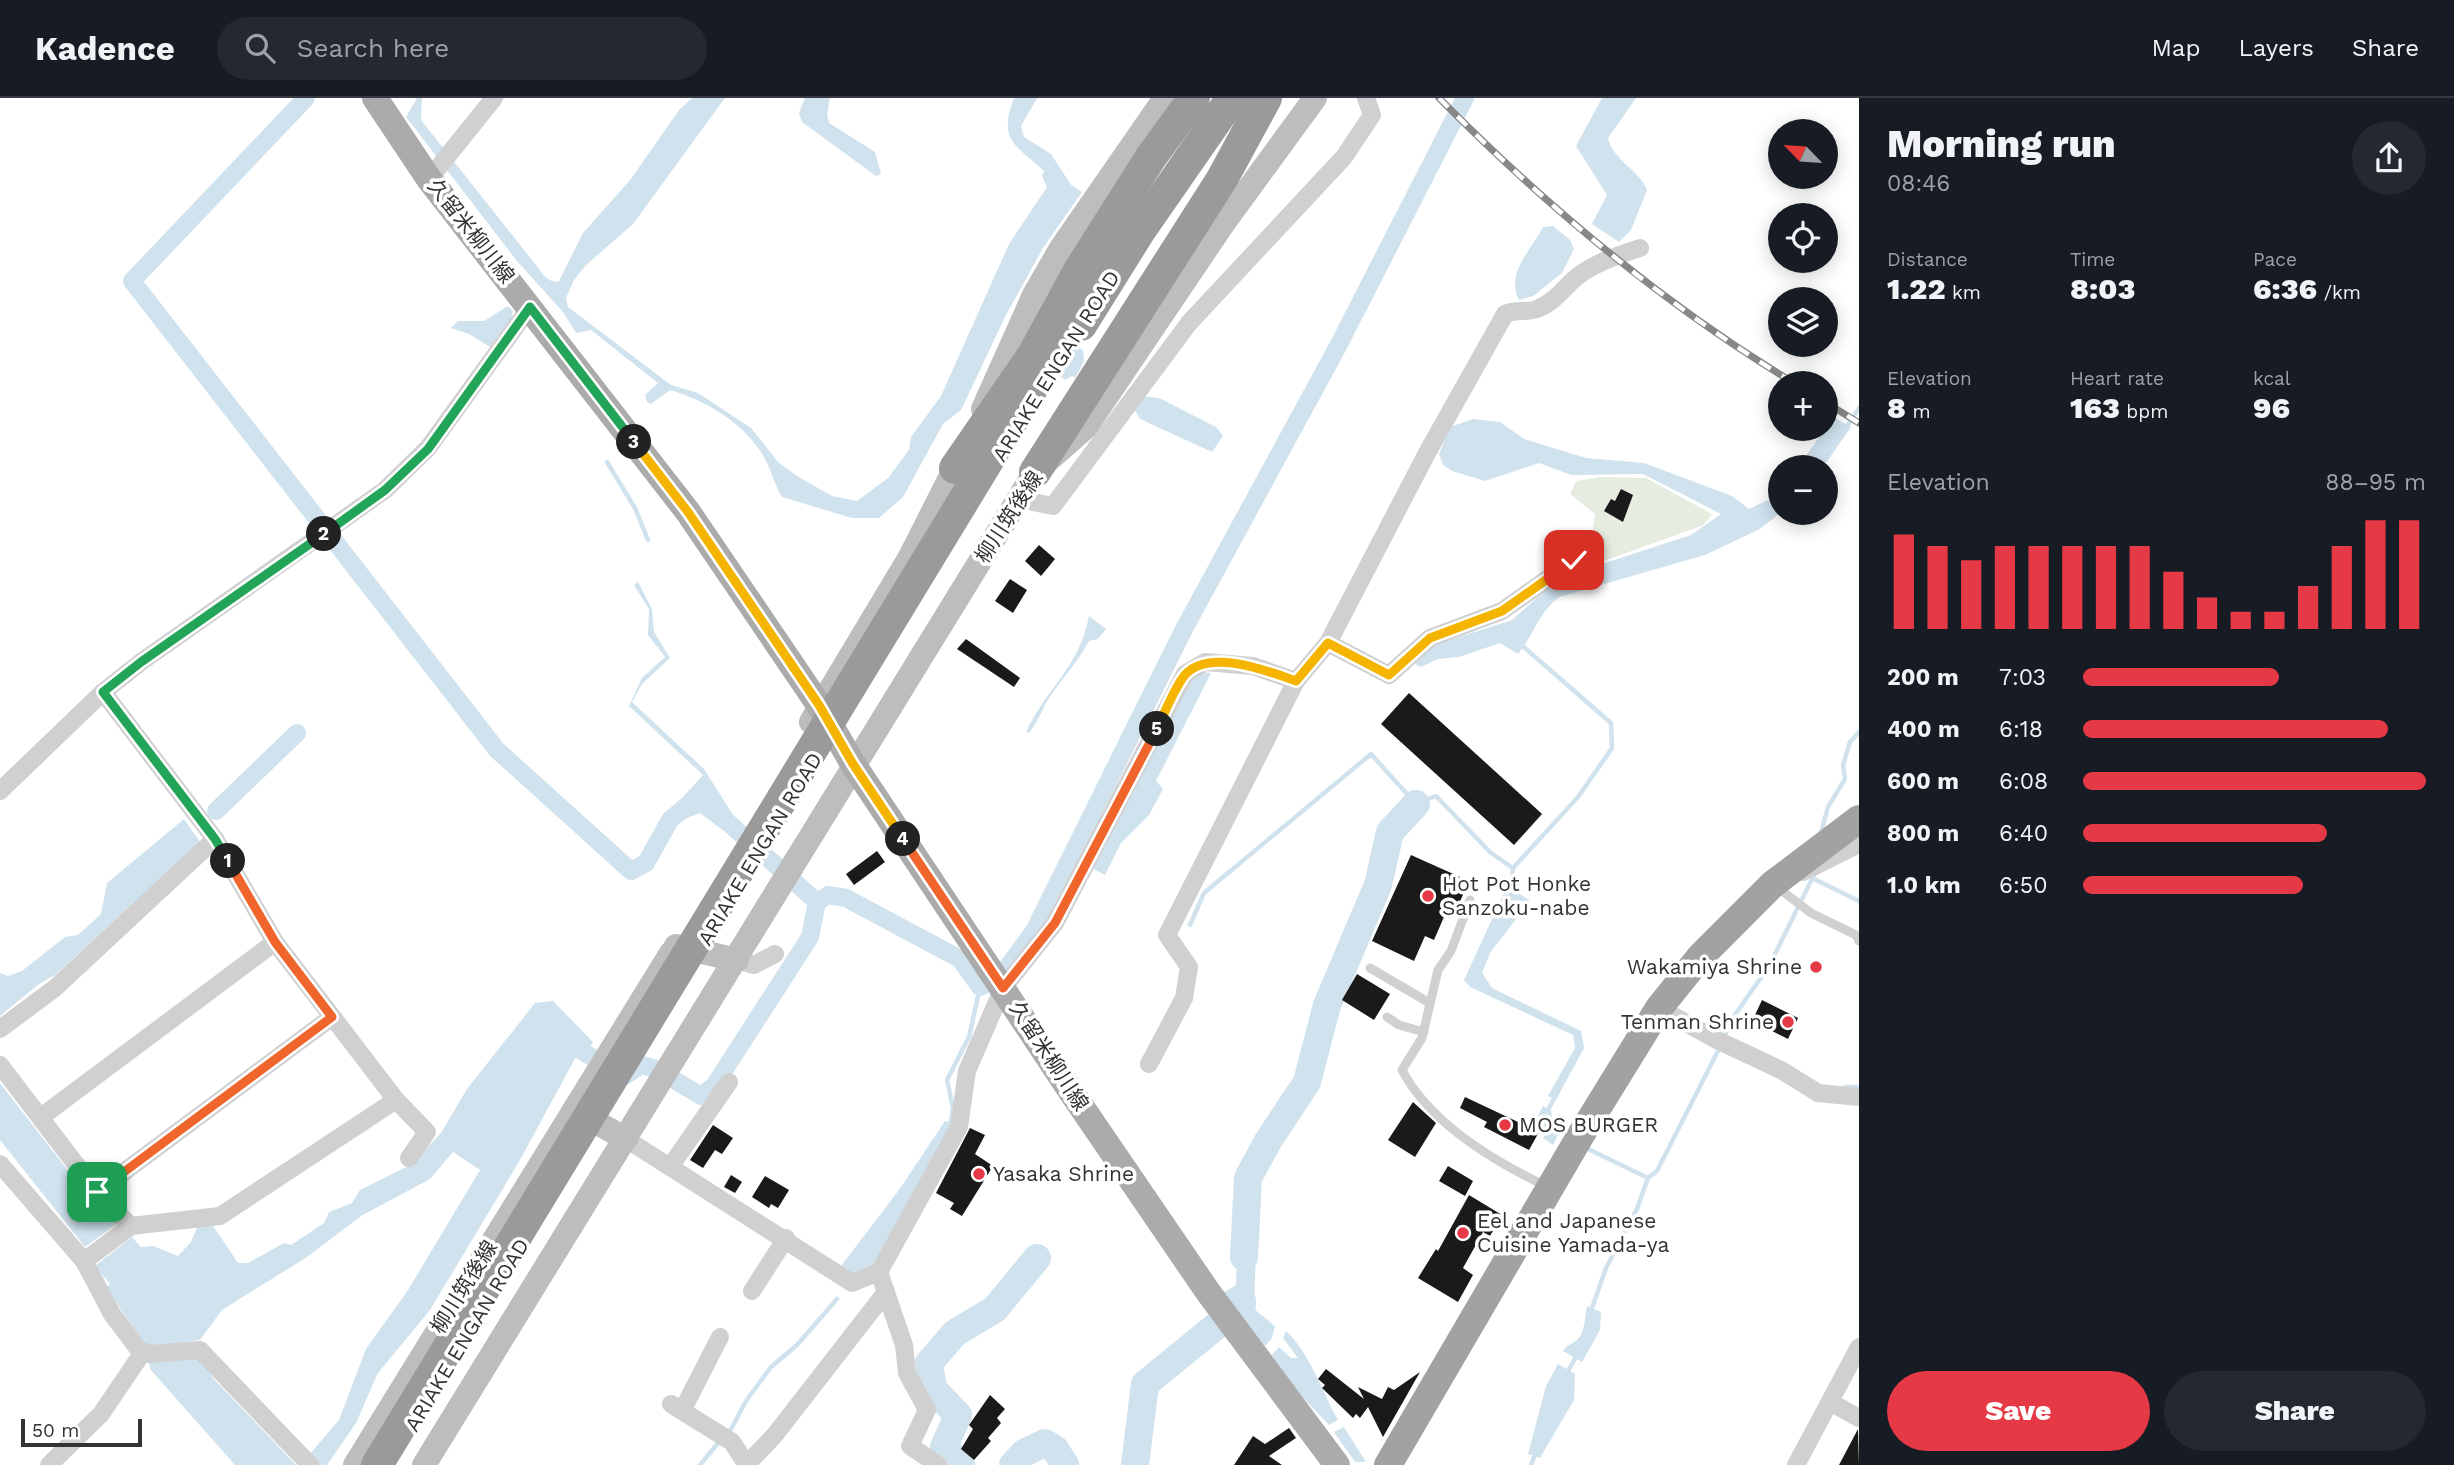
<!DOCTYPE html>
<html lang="en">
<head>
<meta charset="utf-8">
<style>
  body { margin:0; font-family:"Work Sans","Noto Sans JP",sans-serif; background:#242831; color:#f1f3f6; height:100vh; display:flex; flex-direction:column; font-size:26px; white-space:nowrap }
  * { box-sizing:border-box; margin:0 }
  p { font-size:23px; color:#9ea1a6 }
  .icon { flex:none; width:38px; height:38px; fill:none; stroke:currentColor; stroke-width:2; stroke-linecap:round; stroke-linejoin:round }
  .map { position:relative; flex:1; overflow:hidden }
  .details { display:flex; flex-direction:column; background:#171b24; width:595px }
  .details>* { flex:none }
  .needle { width:46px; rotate:295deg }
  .fabs { position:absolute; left:1768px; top:21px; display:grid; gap:14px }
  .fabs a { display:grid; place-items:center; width:70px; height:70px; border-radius:50%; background:#171b24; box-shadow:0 4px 18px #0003; font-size:35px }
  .scale { position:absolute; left:21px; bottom:18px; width:121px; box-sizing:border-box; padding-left:7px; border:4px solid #333; border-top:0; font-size:19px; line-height:24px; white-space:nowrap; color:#333; -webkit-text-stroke:5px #fff; paint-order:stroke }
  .pin { position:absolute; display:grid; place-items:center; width:60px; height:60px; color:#fff; margin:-30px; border-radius:14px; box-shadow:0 4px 10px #0006 }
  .km { position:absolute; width:35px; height:35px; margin:-18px; border-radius:50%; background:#222; color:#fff; font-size:19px; line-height:35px; text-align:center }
  .round { display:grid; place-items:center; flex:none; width:74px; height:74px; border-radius:37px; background:#242831 }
  .overview { display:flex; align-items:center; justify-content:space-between; height:119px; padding:0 28px }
  h1 { font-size:38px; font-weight:800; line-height:52px }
  .figures { display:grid; grid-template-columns:repeat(3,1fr); gap:10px; height:119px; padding:7px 28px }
  .figures div { display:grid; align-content:center }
  .figures b { font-size:30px; font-weight:800 }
  .figures small { font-size:19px; font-weight:400 }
  .figures p { font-size:19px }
  .chart { height:196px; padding:14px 28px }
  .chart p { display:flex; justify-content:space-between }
  .chart svg { width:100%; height:126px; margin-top:7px; stroke:#e63946; stroke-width:6 }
  .action { display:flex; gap:14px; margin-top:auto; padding:14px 28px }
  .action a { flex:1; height:80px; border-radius:42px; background:#e63946; color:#fff; font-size:28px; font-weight:800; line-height:80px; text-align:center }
  .action a+a { background:#242831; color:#f1f3f6 }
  ul { padding:0 28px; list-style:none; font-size:23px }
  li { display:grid; grid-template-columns:112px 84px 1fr; align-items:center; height:52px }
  li i { height:18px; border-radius:9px; background:#e63946 }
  header { display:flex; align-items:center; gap:42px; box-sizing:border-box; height:98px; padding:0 35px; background:#171b24; border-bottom:2px solid #363941 }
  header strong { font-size:33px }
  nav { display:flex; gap:38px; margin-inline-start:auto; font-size:24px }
  .search { width:490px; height:63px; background:#242831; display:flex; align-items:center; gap:18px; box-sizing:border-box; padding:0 24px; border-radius:38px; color:#9ea1a6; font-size:26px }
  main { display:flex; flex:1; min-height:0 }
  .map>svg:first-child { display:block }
  .green { fill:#e6ecdf }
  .water { fill:#cfe2ee }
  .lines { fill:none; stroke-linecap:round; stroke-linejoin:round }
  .stream { stroke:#cfe2ee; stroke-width:4.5 }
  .canal { stroke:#cfe2ee; stroke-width:18 }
  .river { stroke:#cfe2ee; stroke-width:28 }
  .building { fill:#1a1a1a }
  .service { stroke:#d0d0d0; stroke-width:9 }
  .minor { stroke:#d0d0d0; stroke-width:18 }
  .secondary { stroke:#bdbdbd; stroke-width:24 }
  .primary { stroke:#ababab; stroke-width:26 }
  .trunk { stroke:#a2a2a2; stroke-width:28 }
  .motorway { stroke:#9a9a9a; stroke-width:32 }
  .rail-casing { stroke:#888; stroke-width:7 }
  .rail { stroke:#fff; stroke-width:4.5; stroke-dasharray:13; stroke-linecap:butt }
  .motorway-bridge { stroke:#9a9a9a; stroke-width:32 }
  .split-1-casing { stroke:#fff; stroke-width:14 }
  .split-2-casing { stroke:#fff; stroke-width:14 }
  .split-3-casing { stroke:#fff; stroke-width:14 }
  .split-4-casing { stroke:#fff; stroke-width:14 }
  .split-5-casing { stroke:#fff; stroke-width:14 }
  .split-6-casing { stroke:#fff; stroke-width:14 }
  .split-1 { stroke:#f0652b; stroke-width:9 }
  .split-2 { stroke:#22a559; stroke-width:9 }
  .split-3 { stroke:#22a559; stroke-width:9 }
  .split-4 { stroke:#f5b400; stroke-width:9 }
  .split-5 { stroke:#f0652b; stroke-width:9 }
  .split-6 { stroke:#f5b400; stroke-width:9 }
  .poi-dot { fill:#e63946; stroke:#fff; stroke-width:2.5 }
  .labels { text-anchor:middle; stroke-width:7; stroke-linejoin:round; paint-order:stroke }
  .street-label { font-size:21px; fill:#333; stroke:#fff }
  .poi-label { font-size:21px; fill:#333; stroke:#fff; text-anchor:start }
</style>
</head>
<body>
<header>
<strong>Kadence</strong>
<div class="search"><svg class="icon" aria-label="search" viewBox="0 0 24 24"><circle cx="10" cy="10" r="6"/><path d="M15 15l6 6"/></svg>Search here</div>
<nav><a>Map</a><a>Layers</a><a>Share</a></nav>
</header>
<main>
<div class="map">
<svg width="1859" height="1367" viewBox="0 0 1859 1367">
  <rect width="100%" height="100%" fill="#fff"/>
  <polygon class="green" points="1601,379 1646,380 1712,416 1704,427 1587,469 1598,449 1593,431 1595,416 1570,396 1576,383"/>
  <g class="water">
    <path d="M 417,0 L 422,0 L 421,22 L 536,167 C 542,175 548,186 559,183 L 583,135 L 631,81 L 679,12 L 692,0 L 725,0 L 633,126 L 586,167 L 574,182 L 566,200 L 568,209 L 671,287 L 698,295 L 751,330 L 778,364 L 797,378 L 832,398 L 857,403 L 888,380 L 909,352 L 911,339 L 941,298 L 1009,146 L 1047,89 L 1042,78 L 1044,73 C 1015,47 998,42 1014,0 L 1037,0 L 1021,28 L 1024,39 L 1051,56 L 1071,87 L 1082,94 L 1043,150 L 1006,217 L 961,312 L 943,326 L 903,399 L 879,420 L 852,420 L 782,399 C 775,387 772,375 766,363 C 749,328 706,302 670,292 L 651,306 L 647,304 L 645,297 L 658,285 L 591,232 L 576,235 L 563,214 L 517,163 L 406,19 Z"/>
    <polygon points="805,0 830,0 827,16 829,25 875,54 881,76 876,78 802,24 799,15"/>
    <path d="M 1602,0 L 1636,0 L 1608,40 C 1612,61 1639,72 1647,92 L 1631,132 L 1619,144 L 1592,126 L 1607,97 L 1576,48 Z"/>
    <path d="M 1553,128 L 1570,142 L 1574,151 L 1562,175 L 1533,198 L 1519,202 C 1505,176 1531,152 1543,129 Z"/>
    <polygon points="508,208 513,213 511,221 490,249 469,236 451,230 458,223 484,223"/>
    <polygon points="1068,242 1083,252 1084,263 1075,280 1072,278 1065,282 1053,272"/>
    <polygon points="1141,298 1159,300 1216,329 1223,338 1212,354 1140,321 1133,309"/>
    <polygon points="1833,319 1851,329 1823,369 1798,369"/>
    <path d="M 1473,321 L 1500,324 L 1524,341 L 1586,360 L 1644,365 L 1732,398 L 1749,411 L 1774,399 L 1780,392 L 1780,415 L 1760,431 L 1705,457 L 1559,499 C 1537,517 1535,535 1518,556 L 1500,545 L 1459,559 L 1438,561 L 1421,569 L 1415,566 L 1434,547 L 1512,522 L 1559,480 L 1691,437 L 1721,416 L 1643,376 L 1571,377 L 1539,365 L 1485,383 L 1452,373 L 1443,367 L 1439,356 L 1450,329 Z"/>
    <polygon points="638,484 652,511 654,534 670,560 642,586 632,604 704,671 733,717 724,733 700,715 677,724 667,717 703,677 629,608 642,580 665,559 648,537 649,511 634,487"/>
    <path d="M 1089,518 L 1106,531 L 1098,541 L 1089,543 C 1077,566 1059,583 1046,605 C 1041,615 1037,625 1029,635 L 1026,634 C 1047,589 1079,570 1089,518 Z"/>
    <polygon points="1200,574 1211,575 1156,683 1163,691 1149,717 1121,745 1105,777 1093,771 1187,584"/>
    <polygon points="184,721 200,744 55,877 39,886 0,918 0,875 8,878 22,873 65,839 78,837 101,816 107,785"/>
    <polygon points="756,739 785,764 776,778 746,751"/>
    <polygon points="1505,793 1516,793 1530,803 1490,855 1482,875 1492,890 1581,933 1584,950 1556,1002 1548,998 1575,950 1573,937 1470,889 1464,882"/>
    <polygon points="553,903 593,944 584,958 578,955 520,1062 430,1212 378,1275 356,1325 327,1367 317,1367 309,1357 339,1322 366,1251 408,1192 480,1072 453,1054 430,1081 361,1118 307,1159 222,1212 200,1242 151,1249 142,1242 106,1190 110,1186 95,1168 132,1139 141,1149 153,1148 178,1158 191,1144 199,1125 211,1125 238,1165 248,1165 284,1145 291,1147 324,1125 329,1114 352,1105 360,1092 412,1066 441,1035 467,991 535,905"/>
    <polygon points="0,985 93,1105 106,1110 103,1114 121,1123 85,1149 0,1042"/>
    <polygon points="1543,1008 1551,1012 1552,1020 1563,1026 1553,1047 1543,1040 1546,1034 1538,1030 1537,1020"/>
    <polygon points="945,1023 954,1025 879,1157 871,1169 851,1177 841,1168 899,1092"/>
    <polygon points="1257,1122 1254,1211 1275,1228 1272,1240 1265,1248 1223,1195 1236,1187 1238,1123"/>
    <path d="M 1587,1208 L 1601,1214 L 1600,1232 L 1582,1264 L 1563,1253 C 1568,1246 1571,1247 1577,1242 C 1585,1235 1585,1218 1587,1208 Z"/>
    <path d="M 1286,1233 C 1309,1254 1322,1293 1338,1322 L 1329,1327 L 1292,1288 L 1270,1259 L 1279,1249 L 1291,1260 L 1298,1260 L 1283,1240 Z"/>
    <polygon points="202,1260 211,1270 211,1278 296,1367 235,1367 150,1271 149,1265"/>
    <polygon points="1558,1266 1575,1276 1574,1302 1540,1360 1528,1356 1546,1288"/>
    <polygon points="1344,1329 1366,1364 1355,1364 1334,1334"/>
  </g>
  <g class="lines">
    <g class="stream">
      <polyline points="1846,330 1859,310"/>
      <polyline points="607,364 635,410 648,442"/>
      <polyline points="1821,735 1828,709 1845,681 1843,667 1850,644 1859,634"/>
      <polyline points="1513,770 1578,699 1612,650 1611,625 1519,545"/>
      <polyline points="1814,781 1859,803"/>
      <polyline points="1190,827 1204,795 1371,656 1416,706 1436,698 1491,755 1513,770 1510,798"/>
      <polyline points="1723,941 1732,921 1769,868 1815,775"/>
      <polyline points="1845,989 1859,989"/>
      <polyline points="1547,1014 1556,997"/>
      <polyline points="950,1028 953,1010 947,982 969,939 980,889"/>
      <polyline points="1584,1049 1648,1080"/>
      <polyline points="1591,1213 1606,1170 1637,1111 1648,1080 1657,1073 1720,949"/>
      <polyline points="1567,1275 1578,1255"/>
      <polyline points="730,1333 746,1303 771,1269 797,1247 837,1201"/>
      <polyline points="700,1367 718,1345"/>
      <polyline points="1531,1367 1536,1354"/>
    </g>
    <g class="canal">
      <polyline points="306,0 132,183 497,652 631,773 646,765 670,722 689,706"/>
      <polyline points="713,711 817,804"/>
      <polyline points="216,713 297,635"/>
      <polyline points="1009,867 1034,833 1184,531 1337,250 1465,0"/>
      <polyline points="565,952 577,950 623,979 642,967 656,971 701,998 714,988 810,839 817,804 828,797 846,800 960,861 980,889 990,884"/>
    </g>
    <g class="river">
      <polyline points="1244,1159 1248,1080 1268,1043 1307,984 1327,907 1378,787 1390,734 1416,706"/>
      <polyline points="961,1367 944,1349 958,1317 933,1291 929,1265 955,1235 995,1211 1037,1160"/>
      <polyline points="1013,1367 1024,1355 1045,1345 1055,1351 1065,1367"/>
      <polyline points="1135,1367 1145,1286 1242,1207 1242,1203"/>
    </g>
  </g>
  <g class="building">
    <polygon points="1621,391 1633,397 1623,424 1604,413 1611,401 1615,403"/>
    <polygon points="1039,447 1055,461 1041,478 1025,463"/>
    <polygon points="1010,481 1027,492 1013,515 995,503"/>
    <polygon points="966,541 1020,580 1014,589 957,551"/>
    <polygon points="1409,595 1542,716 1514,747 1381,626"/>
    <polygon points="877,753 885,764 854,787 846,776"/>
    <polygon points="1411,757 1469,783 1455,815 1447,812 1434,842 1425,838 1414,863 1372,843"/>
    <polygon points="1357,876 1390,896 1374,922 1342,902"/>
    <polygon points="1762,902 1798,920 1788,941 1770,932 1773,926 1755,917"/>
    <polygon points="1465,999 1539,1034 1529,1052 1484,1029 1487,1024 1460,1010"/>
    <polygon points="1413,1004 1436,1025 1415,1059 1388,1042"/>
    <polygon points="713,1027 733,1040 722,1056 715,1052 703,1070 690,1062"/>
    <polygon points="970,1030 985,1037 975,1056 993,1068 962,1118 950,1111 954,1105 936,1095"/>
    <polygon points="1448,1068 1473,1083 1465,1098 1439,1083"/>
    <polygon points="731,1077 742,1084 735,1095 724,1089"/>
    <polygon points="765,1078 789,1092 778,1110 771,1106 769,1110 752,1099"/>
    <polygon points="1469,1097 1502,1117 1490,1138 1483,1134 1463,1170 1473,1177 1458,1204 1418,1180 1436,1151 1438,1153"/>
    <polygon points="1326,1271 1364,1301 1358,1289 1382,1301 1388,1289 1394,1292 1420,1274 1383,1339 1368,1309 1360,1320 1356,1316 1353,1320 1322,1290 1325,1287 1318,1281"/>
    <polygon points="990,1297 1005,1311 997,1320 1001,1325 988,1340 991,1343 974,1362 961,1351 973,1331 969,1327"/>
    <polygon points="1289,1330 1296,1340 1269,1358 1282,1367 1234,1367 1253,1338 1265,1346"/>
    <polygon points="1858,1331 1859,1367 1839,1367"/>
  </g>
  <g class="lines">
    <g class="service">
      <polyline points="1777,789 1811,815 1856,837 1859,843"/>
      <path d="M 1470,802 L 1451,853 L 1438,872 L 1422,940 L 1402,972 C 1430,1025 1495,1064 1548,1089"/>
      <polyline points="1370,870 1428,904"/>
      <polyline points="1387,919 1399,927 1424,934"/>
    </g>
    <g class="minor">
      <polyline points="429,81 494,0"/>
      <polyline points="1018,401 1053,408 1189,225 1344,59 1372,17 1366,0"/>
      <polyline points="1328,545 1389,577 1430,540 1502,513 1574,462"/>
      <polyline points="0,693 103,594 141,564 385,392 428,350 530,209"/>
      <polyline points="1803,774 1859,746"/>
      <polyline points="737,862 754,867 775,856"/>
      <polyline points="1659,910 1717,942 1781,972 1818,995 1859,999"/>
      <polyline points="0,931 55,890 215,741"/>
      <path d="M 1149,966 L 1184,900 L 1189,869 L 1167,837 L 1296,583 L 1328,545 L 1427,355 L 1505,216 C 1516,211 1527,215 1537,211 C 1551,206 1561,194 1571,184 C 1588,167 1618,157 1640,150"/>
      <polyline points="0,967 97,1094 131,1128"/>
      <polyline points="396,1002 427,1034 409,1060"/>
      <polyline points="41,1019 275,844"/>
      <polyline points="626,1041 852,1185 879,1174 959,1029 967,973 1003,890 1055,825 1185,576 1205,564 1253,568 1296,583"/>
      <polyline points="0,1066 84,1163 112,1216 139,1252 150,1256 200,1252 310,1367"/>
      <polyline points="670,1069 729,984"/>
      <polyline points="97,1094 332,919"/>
      <polyline points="84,1163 131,1128 220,1118 396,1002 275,844 215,741 103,594"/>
      <polyline points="879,1174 904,1247 907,1275 927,1312 910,1348 938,1367"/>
      <polyline points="752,1193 786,1140"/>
      <polyline points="1830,1304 1859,1320"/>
      <polyline points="671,1306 732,1344 747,1367"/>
      <polyline points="682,1313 720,1239"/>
      <polyline points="748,1365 774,1338 886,1194"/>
      <polyline points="49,1367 101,1316 143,1254"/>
      <polyline points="1796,1367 1859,1249"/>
    </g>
    <g class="secondary">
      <polyline points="983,311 1034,197 1061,150 1165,0"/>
      <polyline points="811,624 910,459 963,354"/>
      <polyline points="676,848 737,862"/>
      <polyline points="574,1012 626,1041"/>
      <polyline points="355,1367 671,855"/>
      <polyline points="424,1367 1035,374 1086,329 1223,126 1315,0"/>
    </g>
    <polyline class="primary" points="375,0 429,81 688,414 819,607 853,666 1070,992 1208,1194 1337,1367"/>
    <polyline class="trunk" points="1388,1367 1582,1035 1659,910 1700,859 1773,786 1859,721"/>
    <g class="motorway">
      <polyline points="1081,227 1139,134 1232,0"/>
      <polyline points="955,370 1033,257 1080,171 1151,59 1194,0"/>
      <polyline points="1035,374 1222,81 1266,0"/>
    </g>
    <defs>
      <g id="rail">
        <path d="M 1439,0 C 1547,109 1663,206 1794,285"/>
        <polyline points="1825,304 1859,325"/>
      </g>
    </defs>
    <use href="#rail" class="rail-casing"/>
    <use href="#rail" class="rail"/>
    <polyline class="motorway-bridge" points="377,1367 1074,221"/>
  </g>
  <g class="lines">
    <defs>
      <polyline id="split-1" points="97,1094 332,919 275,844 228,763"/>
      <polyline id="split-2" points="228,763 215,741 103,594 141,564 324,436"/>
      <polyline id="split-3" points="324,436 385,392 428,351 530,209 634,344"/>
      <polyline id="split-4" points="634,344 688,414 819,607 853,666 903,741"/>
      <polyline id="split-5" points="903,741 1003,890 1055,825 1157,631"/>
      <path id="split-6" d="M 1157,631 C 1165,614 1173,593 1184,578 C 1207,549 1268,573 1296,583 L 1328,545 L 1389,577 L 1430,540 L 1502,513 L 1574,462"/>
    </defs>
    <use href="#split-1" class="split-1-casing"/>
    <use href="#split-2" class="split-2-casing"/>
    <use href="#split-3" class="split-3-casing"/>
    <use href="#split-4" class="split-4-casing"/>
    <use href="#split-5" class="split-5-casing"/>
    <use href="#split-6" class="split-6-casing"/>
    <use href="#split-1" class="split-1"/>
    <use href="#split-2" class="split-2"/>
    <use href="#split-3" class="split-3"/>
    <use href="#split-4" class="split-4"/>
    <use href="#split-5" class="split-5"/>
    <use href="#split-6" class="split-6"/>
  </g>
  <g class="poi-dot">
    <circle cx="1428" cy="798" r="7"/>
    <circle cx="1816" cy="869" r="7"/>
    <circle cx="1788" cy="924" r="7"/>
    <circle cx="1505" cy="1027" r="7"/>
    <circle cx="979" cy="1076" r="7"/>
    <circle cx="1463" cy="1135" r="7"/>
  </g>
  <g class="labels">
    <g class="street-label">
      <text transform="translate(471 133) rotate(52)" y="7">久留米柳川線</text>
      <text transform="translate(1056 268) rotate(-58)" y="7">ARIAKE ENGAN ROAD</text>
      <text transform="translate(1009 419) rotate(-57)" y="7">柳川筑後線</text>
      <text transform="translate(760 751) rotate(-59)" y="7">ARIAKE ENGAN ROAD</text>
      <text transform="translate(1049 958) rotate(57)" y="7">久留米柳川線</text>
      <text transform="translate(464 1189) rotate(-58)" y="7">柳川筑後線</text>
      <text transform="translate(467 1237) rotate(-59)" y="7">ARIAKE ENGAN ROAD</text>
    </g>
    <g class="poi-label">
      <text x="1442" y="793">Hot Pot Honke<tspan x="1442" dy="24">Sanzoku-nabe</tspan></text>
      <text x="1802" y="876" text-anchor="end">Wakamiya Shrine</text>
      <text x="1774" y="931" text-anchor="end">Tenman Shrine</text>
      <text x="1519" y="1034">MOS BURGER</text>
      <text x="993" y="1083">Yasaka Shrine</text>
      <text x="1477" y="1130">Eel and Japanese<tspan x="1477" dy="24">Cuisine Yamada-ya</tspan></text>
    </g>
  </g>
</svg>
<div class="fabs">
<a><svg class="needle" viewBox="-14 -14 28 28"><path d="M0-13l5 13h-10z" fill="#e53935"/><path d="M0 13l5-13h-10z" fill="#9ea1a6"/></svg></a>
<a><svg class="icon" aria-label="locate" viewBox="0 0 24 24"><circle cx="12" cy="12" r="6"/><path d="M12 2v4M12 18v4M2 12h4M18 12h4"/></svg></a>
<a><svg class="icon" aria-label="layers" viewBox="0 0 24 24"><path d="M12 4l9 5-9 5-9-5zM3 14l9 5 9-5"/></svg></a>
<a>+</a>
<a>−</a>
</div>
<div class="scale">50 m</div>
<div class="pin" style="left:97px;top:1094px;background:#1e9e55"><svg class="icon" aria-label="arrive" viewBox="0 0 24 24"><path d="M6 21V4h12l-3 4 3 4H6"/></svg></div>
<div class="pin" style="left:1574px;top:462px;background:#d93025"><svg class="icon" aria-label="check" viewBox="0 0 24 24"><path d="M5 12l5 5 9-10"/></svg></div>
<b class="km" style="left:228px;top:763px">1</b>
<b class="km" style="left:324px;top:436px">2</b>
<b class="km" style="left:634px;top:344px">3</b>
<b class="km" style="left:903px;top:741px">4</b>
<b class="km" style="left:1157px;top:631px">5</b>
</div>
<section class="details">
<div class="overview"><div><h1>Morning run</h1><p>08:46</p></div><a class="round"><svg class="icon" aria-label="share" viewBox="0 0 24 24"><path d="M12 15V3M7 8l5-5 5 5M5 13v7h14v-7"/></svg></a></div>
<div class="figures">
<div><p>Distance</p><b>1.22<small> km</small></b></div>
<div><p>Time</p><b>8:03</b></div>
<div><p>Pace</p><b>6:36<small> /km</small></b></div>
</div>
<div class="figures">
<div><p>Elevation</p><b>8<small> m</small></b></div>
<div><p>Heart rate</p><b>163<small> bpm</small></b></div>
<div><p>kcal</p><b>96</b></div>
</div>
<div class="chart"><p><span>Elevation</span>88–95 m</p>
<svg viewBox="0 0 160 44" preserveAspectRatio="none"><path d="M5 44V11M15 44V15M25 44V20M35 44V15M45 44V15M55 44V15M65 44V15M75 44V15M85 44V24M95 44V33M105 44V38M115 44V38M125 44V29M135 44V15M145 44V6M155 44V6"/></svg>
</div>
<ul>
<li><b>200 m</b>7:03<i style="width:57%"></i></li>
<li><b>400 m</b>6:18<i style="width:89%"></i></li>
<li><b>600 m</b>6:08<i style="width:100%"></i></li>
<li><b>800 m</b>6:40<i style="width:71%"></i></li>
<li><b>1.0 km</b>6:50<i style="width:64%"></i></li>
</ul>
<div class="action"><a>Save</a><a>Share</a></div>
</section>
</main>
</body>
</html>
